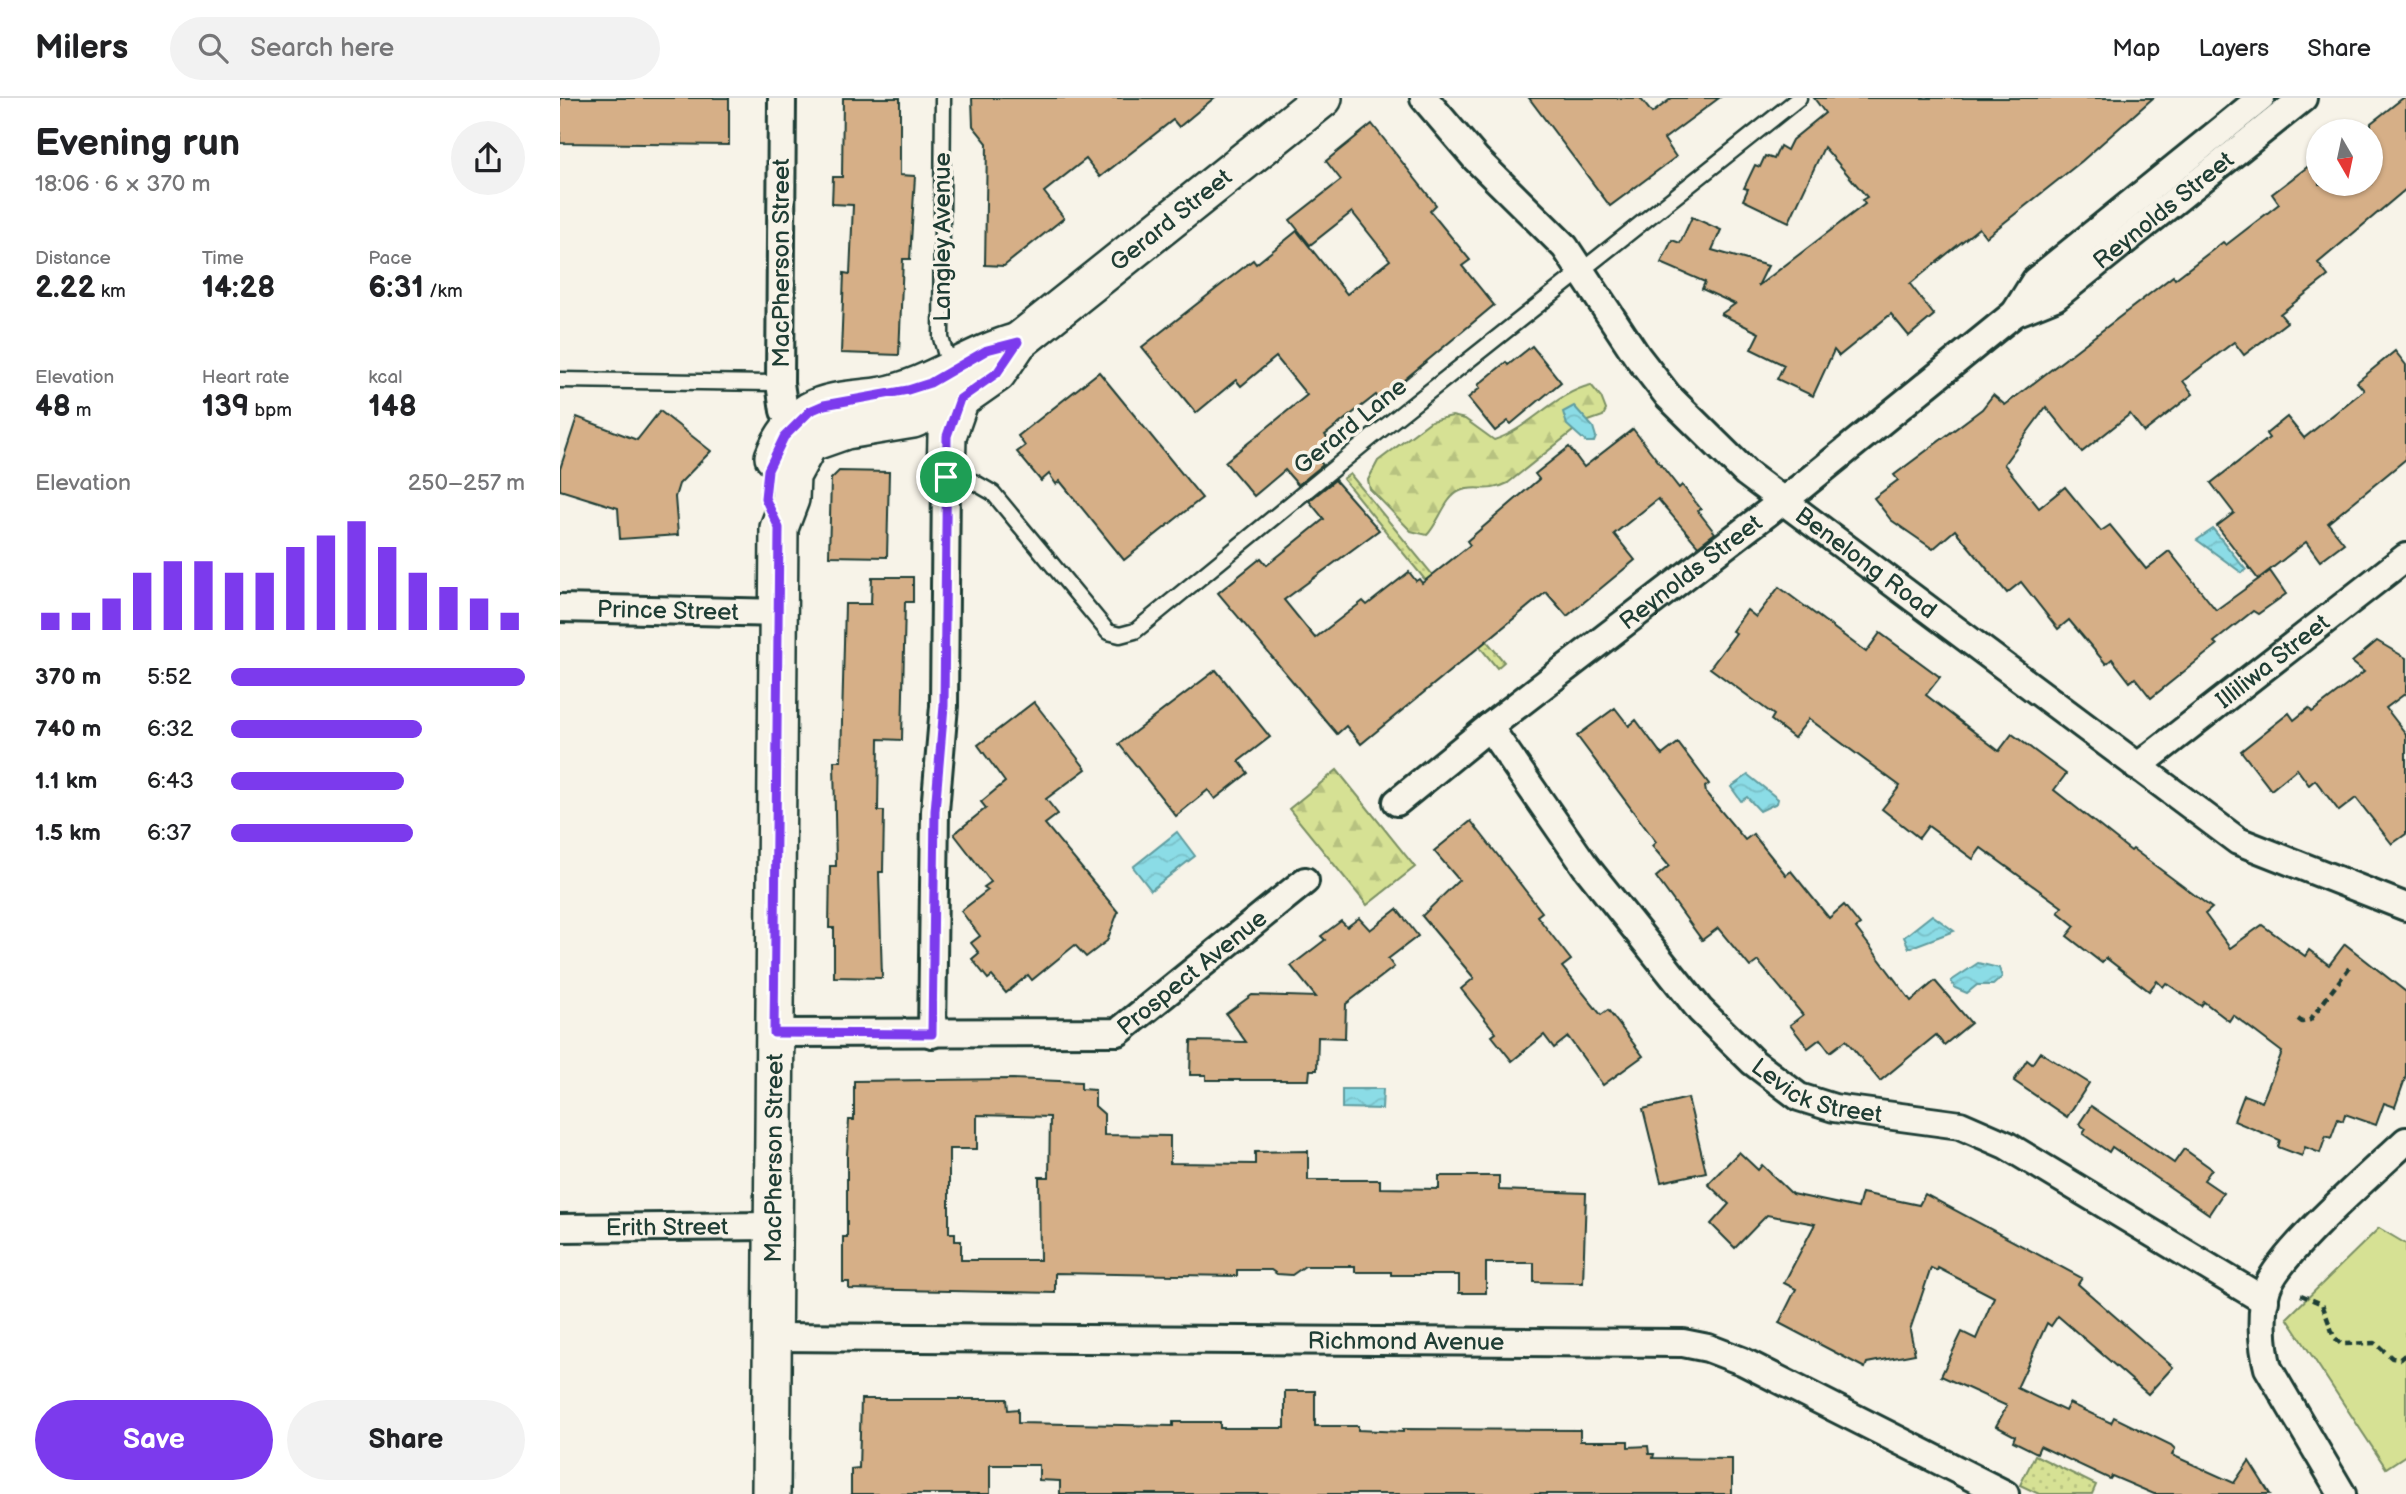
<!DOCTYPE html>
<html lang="en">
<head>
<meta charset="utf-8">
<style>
  body { margin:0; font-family:"Balsamiq Sans",sans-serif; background:#f2f2f2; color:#202124; height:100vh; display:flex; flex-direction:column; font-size:26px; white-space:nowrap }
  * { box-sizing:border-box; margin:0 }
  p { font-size:23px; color:#757577 }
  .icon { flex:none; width:38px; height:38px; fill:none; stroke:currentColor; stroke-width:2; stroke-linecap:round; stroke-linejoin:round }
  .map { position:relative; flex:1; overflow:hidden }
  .drawer { display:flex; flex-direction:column; background:#fff; width:560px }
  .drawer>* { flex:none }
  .needle { width:46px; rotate:171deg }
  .tools { position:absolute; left:1746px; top:21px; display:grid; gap:14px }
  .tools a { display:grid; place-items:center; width:77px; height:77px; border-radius:50%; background:#fff; box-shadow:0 2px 5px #0004; font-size:35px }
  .pin { position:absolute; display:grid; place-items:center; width:60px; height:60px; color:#fff; margin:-30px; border:4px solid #fff; border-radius:50%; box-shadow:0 2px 7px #0007 }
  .round { display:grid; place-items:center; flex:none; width:74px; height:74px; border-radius:37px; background:#f2f2f2 }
  .summary { display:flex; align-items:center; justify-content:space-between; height:119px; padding:0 35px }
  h1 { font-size:38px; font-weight:800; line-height:52px }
  .metrics { display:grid; grid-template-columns:repeat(3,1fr); gap:10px; height:119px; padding:7px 35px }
  .metrics div { display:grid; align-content:center }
  .metrics b { font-size:30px; font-weight:800 }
  .metrics small { font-size:19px; font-weight:400 }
  .metrics p { font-size:19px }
  .chart { height:196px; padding:14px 35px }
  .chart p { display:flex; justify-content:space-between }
  .chart svg { width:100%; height:126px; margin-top:7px; stroke:#7c3aed; stroke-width:6 }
  .cta { display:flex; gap:14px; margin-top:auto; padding:14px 35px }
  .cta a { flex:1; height:80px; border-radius:42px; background:#7c3aed; color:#fff; font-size:28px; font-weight:800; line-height:80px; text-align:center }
  .cta a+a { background:#f2f2f2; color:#202124 }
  ul { padding:0 35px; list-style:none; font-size:23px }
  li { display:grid; grid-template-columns:112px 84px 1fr; align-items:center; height:52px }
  li i { height:18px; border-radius:9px; background:#7c3aed }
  header { display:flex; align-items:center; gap:42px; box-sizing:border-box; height:98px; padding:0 35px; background:#fff; border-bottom:2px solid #e0e0e0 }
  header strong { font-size:33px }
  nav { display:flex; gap:38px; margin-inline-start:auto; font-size:24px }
  .search { width:490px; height:63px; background:#f2f2f2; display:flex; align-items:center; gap:18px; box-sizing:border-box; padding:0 24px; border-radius:38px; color:#757577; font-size:26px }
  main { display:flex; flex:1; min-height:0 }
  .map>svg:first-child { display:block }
  .grass { fill:url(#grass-dots); stroke:#7a8f64; stroke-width:2 }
  .forest { fill:url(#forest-firs); stroke:#7a8f64; stroke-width:2 }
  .park { fill:#d6e194; stroke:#7a8f64; stroke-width:2 }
  .water { fill:url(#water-waves); stroke:#609c9f; stroke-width:2 }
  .building { fill:#d6af87; stroke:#1f3d34; stroke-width:2; fill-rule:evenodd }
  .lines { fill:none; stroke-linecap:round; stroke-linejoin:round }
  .lane-casing { stroke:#1f3d34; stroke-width:19 }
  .street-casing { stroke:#1f3d34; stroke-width:32 }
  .secondary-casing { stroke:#1f3d34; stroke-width:42 }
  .path { stroke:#1f3d34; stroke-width:4.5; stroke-dasharray:7 5; stroke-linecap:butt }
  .lane { stroke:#f7f3e8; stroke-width:14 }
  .street { stroke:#f7f3e8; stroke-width:26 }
  .secondary { stroke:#f7f3e8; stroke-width:37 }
  .route-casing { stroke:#fff; stroke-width:14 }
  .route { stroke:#7c3aed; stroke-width:9 }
  .labels { text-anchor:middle; stroke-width:7; stroke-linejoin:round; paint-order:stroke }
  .street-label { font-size:24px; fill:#1f3d34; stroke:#f7f3e8 }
</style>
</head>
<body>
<header>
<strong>Milers</strong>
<div class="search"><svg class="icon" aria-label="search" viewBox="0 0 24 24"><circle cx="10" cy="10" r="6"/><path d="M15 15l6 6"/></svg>Search here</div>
<nav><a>Map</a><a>Layers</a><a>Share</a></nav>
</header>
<main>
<section class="drawer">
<div class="summary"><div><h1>Evening run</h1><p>18:06 · 6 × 370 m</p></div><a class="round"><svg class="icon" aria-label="share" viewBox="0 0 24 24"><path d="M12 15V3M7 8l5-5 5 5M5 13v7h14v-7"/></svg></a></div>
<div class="metrics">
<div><p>Distance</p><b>2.22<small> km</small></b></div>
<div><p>Time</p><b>14:28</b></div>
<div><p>Pace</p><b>6:31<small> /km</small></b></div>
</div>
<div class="metrics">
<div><p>Elevation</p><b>48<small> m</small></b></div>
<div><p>Heart rate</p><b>139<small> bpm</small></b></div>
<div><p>kcal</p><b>148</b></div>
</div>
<div class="chart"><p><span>Elevation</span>250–257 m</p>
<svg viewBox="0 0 160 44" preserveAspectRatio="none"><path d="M5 44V38M15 44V38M25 44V33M35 44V24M45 44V20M55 44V20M65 44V24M75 44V24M85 44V15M95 44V11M105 44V6M115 44V15M125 44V24M135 44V29M145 44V33M155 44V38"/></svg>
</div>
<ul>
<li><b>370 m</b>5:52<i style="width:100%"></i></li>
<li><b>740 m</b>6:32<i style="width:65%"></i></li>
<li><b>1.1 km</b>6:43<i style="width:59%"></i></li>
<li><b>1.5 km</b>6:37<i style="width:62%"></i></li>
</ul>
<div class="cta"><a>Save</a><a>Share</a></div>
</section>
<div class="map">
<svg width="1846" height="1396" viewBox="0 0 1846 1396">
  <defs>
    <pattern id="grass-dots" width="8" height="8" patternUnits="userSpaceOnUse" patternTransform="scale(1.75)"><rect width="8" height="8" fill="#d6e194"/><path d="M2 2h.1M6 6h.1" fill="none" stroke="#b7c280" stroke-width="1.8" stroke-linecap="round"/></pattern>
    <pattern id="forest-firs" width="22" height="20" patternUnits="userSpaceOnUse" patternTransform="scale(1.75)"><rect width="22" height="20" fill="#d6e194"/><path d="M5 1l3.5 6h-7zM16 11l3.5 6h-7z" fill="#b7c280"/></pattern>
    <pattern id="water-waves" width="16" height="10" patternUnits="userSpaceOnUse" patternTransform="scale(1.75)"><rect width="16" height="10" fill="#8bdce6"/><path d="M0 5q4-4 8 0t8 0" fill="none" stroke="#78bec6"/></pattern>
  </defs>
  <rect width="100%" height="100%" fill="#f7f3e8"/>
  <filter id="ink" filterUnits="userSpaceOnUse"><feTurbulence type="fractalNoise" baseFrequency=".0143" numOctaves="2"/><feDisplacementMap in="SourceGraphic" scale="14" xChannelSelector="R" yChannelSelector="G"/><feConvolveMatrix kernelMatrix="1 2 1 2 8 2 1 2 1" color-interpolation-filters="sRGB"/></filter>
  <g filter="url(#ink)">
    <g class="grass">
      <polygon points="790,376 944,564 937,570 783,381"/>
      <polygon points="1475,1357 1536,1387 1532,1396 1479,1396 1460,1387"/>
    </g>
    <g class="forest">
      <path d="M 1031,287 L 1041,299 L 1046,312 L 1043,318 L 1023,325 L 948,385 C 927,396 916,386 900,393 C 885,399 879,425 867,437 L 851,433 L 810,391 L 808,382 L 818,363 L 871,323 L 892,318 L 905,321 L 934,342 C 969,331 995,295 1031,287 Z"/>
      <polygon points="777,672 855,769 807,807 729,711"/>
    </g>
    <polygon class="park" points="1819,1130 1846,1146 1846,1357 1826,1370 1727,1220"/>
    <g class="water">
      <polygon points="1014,308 1033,329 1036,339 1034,344 1026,344 1007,327 1003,314"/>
      <polygon points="1653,431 1686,472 1682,475 1637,442"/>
      <polygon points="1188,677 1218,701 1217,705 1200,713 1187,699 1181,703 1171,689"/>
      <polygon points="617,734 635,758 591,792 573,769"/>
      <polygon points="1372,817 1394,833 1349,850 1344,839"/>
      <polygon points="1418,865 1439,870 1442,879 1433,887 1417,887 1407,895 1395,890 1391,883"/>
      <polygon points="782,991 823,991 822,1011 782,1010"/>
    </g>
    <g class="building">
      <polygon points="0,0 169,0 169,47 0,45"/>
      <polygon points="283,0 340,0 340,77 355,78 350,161 343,161 339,257 281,255 284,175 290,176 293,107 272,106 273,79 282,79"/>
      <polygon points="412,0 654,0 619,29 613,22 540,79 526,61 484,94 504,120 444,168 425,167 427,45 413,28"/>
      <polygon points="969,0 1080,0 1092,15 1112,0 1159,0 1104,41 1116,59 1050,108"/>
      <polygon points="1254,0 1593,0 1522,63 1426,139 1419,130 1350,186 1374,217 1349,238 1331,216 1279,258 1274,252 1253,298 1217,281 1224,267 1191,251 1199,235 1161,216 1175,206 1142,191 1145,184 1101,165 1112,142 1120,145 1132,119 1161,132 1152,152 1208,168 1198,188 1305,106 1302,102 1307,99 1264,49 1229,124 1183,102 1188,91 1184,90 1195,67 1200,69 1205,58 1214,61 1220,48 1227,52 1232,42 1265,15"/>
      <polygon points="1843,0 1846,0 1846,91 1758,165 1768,178 1720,216 1727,224 1684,257 1674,244 1623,283 1633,296 1584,334 1570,316 1522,354 1486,309 1444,366 1479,410 1505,389 1541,433 1550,427 1586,471 1609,453 1656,512 1710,473 1726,496 1698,516 1693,513 1654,544 1657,547 1591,600 1575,580 1570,584 1552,561 1546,566 1509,522 1498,531 1461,484 1447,495 1395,432 1373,451 1331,422 1314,400 1338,382 1334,377 1422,311 1433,297 1445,307 1613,178 1615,181 1663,144 1666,147 1719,106 1712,96 1759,60 1759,86 1811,86 1811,25"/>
      <polygon points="812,26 876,107 870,113 910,162 902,168 934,207 820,302 816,297 765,337 770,343 754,356 763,367 738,387 725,372 694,398 665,364 747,297 716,259 681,288 676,282 636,315 582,249 693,162 696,166 737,133 787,196 830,162 792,114 750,147 730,122 781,82 766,63"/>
      <polygon points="972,248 1001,284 951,326 948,323 935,333 908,300 920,290 918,287 946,264 948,267"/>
      <polygon points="1835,253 1846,267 1846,361 1768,425 1784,445 1760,463 1746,444 1698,481 1657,428 1674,415 1651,385 1709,340 1706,336 1727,319 1744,340 1804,292 1797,284"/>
      <polygon points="539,274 642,400 564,462 500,383 496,386 489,376 481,383 457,354 465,348 458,338"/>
      <polygon points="100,313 151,353 119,386 115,399 118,437 60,441 58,410 0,392 0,371 17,319 77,342"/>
      <polygon points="1073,331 1119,390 1122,387 1141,411 1138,413 1155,435 1138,448 1098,401 1054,436 1075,462 1040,491 1007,518 986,494 801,646 786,628 777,636 658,495 701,460 707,467 764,421 749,403 775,382 819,432 724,502 755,540 803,503 807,507 849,474 856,483 859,481 862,485 910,447 907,443 979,381 975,376 1009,349 1024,369"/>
      <polygon points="279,373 329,374 327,459 269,458 271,381"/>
      <polygon points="312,479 353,479 353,504 345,504 342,642 319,641 318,713 324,713 323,774 319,774 322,880 274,879 274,830 269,830 270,768 276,768 274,663 281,663 285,506 311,506"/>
      <polygon points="1219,489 1306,554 1320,535 1380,579 1366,597 1439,653 1452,636 1506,676 1494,692 1571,753 1573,751 1652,810 1645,816 1670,850 1702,827 1745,858 1749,852 1769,867 1785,846 1846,894 1846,978 1835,1009 1824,1005 1816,1027 1785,1016 1783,1023 1778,1021 1771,1040 1766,1038 1760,1055 1745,1049 1742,1058 1718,1049 1720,1042 1674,1023 1684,997 1702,1004 1722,954 1673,917 1669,923 1644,904 1641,908 1606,885 1603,889 1597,883 1589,893 1546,860 1542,865 1507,838 1515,828 1498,814 1502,809 1421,750 1413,761 1368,728 1359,740 1322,711 1340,688 1249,621 1234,640 1211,622 1214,617 1150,570 1176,535 1172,533 1187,512 1196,519"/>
      <polygon points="1817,543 1846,560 1846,595 1826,610 1846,636 1846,736 1832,746 1796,700 1779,713 1755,682 1749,687 1737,671 1711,692 1681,653 1729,615 1734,622 1749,610 1752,614 1804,574 1792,564"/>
      <polygon points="656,572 710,639 679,663 688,675 655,701 648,692 616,718 559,646"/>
      <polygon points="474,604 526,671 486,701 498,716 485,726 558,814 547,843 526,859 515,847 472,882 468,877 446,895 432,878 428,881 412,861 419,855 411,845 420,838 401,813 428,792 424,789 431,784 394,736 426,710 421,704 445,684 418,647"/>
      <polygon points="1055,610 1069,628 1076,622 1102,657 1118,645 1149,686 1145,689 1146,695 1185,742 1193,736 1226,777 1231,773 1269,820 1284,807 1300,827 1296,830 1351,903 1375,883 1411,925 1384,947 1376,937 1320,983 1286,942 1270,954 1260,941 1248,950 1230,927 1243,917 1198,863 1190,869 1158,830 1142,842 1096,779 1109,768 1092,748 1096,744 1017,638"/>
      <polygon points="911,723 982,814 977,818 1011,862 1002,869 1041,917 1048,912 1083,958 1043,987 1008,939 994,950 984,937 952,963 932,938 936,935 901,891 914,880 862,818 899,782 874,753"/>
      <polygon points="837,811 858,838 828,861 834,869 786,906 785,940 758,939 757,972 750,972 749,982 646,982 646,977 630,977 631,943 686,944 666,916 692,897 756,899 731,868 765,842 761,838 781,823 787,829 799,820 810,832"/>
      <polygon points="1480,954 1529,985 1507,1019 1454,983 1467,962 1472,966"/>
      <path d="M 453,981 L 521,984 L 521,991 L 535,992 L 535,1008 L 544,1016 L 544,1037 L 610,1038 L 610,1065 L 695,1066 L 695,1054 L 748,1053 L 748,1082 L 820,1082 L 820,1090 L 879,1091 L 879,1078 L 939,1078 L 939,1092 L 1026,1095 L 1023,1185 L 974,1184 L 974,1165 L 926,1165 L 926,1195 L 899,1195 L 899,1177 L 831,1177 L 831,1174 L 795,1174 L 795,1168 L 745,1168 L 732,1177 L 717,1176 L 711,1172 L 677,1172 L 677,1178 L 495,1175 L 495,1195 L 289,1191 L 289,1184 L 283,1184 L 283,1139 L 287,1139 L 287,1057 L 289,1022 L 294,1022 L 294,983 ZM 417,1017 L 490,1019 L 489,1079 L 479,1079 L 480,1162 L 401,1162 L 401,1143 L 395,1143 L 395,1135 L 389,1135 L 389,1051 L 417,1051 Z"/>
      <polygon points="1128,1000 1146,1074 1101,1084 1083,1011"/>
      <polygon points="1531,1008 1614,1065 1624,1051 1652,1071 1644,1082 1663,1095 1649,1116 1552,1049 1549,1054 1523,1036 1526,1031 1519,1026"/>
      <polygon points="1179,1054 1198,1072 1202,1067 1232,1096 1298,1110 1302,1095 1359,1107 1365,1096 1522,1180 1518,1186 1613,1269 1588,1296 1498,1218 1491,1228 1487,1225 1457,1290 1505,1313 1509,1305 1551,1325 1554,1319 1611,1347 1615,1351 1612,1357 1674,1385 1689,1363 1710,1396 1594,1396 1552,1378 1550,1381 1480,1348 1477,1355 1453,1343 1455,1338 1436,1328 1447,1308 1381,1278 1402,1234 1416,1241 1434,1199 1378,1170 1377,1173 1371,1170 1350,1232 1355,1256 1307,1265 1305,1270 1219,1225 1236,1191 1224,1185 1255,1126 1207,1117 1175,1150 1151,1126 1169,1106 1148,1086"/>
      <polygon points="725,1293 755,1293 755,1328 798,1328 798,1332 843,1334 843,1331 1020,1332 1020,1343 1068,1343 1068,1349 1088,1348 1089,1356 1094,1356 1093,1360 1172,1361 1172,1396 500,1396 500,1383 479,1382 479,1367 430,1367 430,1396 291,1396 291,1371 299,1370 301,1301 447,1301 448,1312 458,1311 458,1325 613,1328 613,1324 660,1324 660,1330 725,1330"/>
    </g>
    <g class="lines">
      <defs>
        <g id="lane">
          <polyline points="383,0 381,240 385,254 397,265"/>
          <polyline points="0,282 220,285"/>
          <polyline points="387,379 414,384 433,395 548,534 560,537 575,533 812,339 1239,0"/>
        </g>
        <g id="street">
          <polyline points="222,0 220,285 224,313 235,325"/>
          <path id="s1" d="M 864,0 L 916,61 L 1005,149 L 1077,258 L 1108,298 L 1186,375 L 1678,743 L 1846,809"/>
          <polyline points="1455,215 1475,183 1701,0"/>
          <path id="s2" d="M 0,510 L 218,515"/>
          <path id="s3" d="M 929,629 L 1026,769 L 1140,912 L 1193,964 L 1239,999 L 1274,1010 L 1400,1027 L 1446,1047 L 1705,1203"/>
          <path id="s4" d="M 1577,669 L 1846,459"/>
          <path id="s5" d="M 837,704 L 929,629 L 1241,389 L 1455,215 L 1495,199 L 1743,0"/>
          <path id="s6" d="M 214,935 L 558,934 L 745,783"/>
          <polyline points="372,936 375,713 384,608 386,379"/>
          <path id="s7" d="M 0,1130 L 213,1128"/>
          <path id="s8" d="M 212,1239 L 1123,1245 L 1148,1250 L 1182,1263 L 1445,1396"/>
          <path d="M 1782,1396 L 1708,1270 C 1702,1247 1700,1213 1707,1190 C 1719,1155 1815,1072 1846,1043"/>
        </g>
        <g id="secondary">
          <path d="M 214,359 C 221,341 233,324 250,313 C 271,301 300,302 323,298 C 373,288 410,257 458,244"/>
          <polyline points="386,379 387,338 400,301"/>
          <path id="s9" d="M 211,1396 L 219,430 L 230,401 L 231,378 L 249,345 L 286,332 L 353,321 L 400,301 L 437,275 L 458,244 L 763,0"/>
        </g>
      </defs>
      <use href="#lane" class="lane-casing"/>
      <use href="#street" class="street-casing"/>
      <use href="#secondary" class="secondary-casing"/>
      <g class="path">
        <polyline points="1738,921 1742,924 1750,922 1789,870"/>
        <polyline points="1741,1197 1762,1206 1774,1239 1781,1246 1815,1245 1832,1260 1840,1261 1846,1256"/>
      </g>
      <use href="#lane" class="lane"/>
      <use href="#street" class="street"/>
      <use href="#secondary" class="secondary"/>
    </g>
  </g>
  <g class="lines" filter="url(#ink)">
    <defs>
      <polygon id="route" points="458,244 437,275 400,301 387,338 384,608 375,713 372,936 214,935 219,430 205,400 208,372 224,339 250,313 264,307 348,292 370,285 427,252"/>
    </defs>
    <use href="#route" class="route-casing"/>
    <use href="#route" class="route"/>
  </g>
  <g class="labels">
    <g class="street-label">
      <text dy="8" stroke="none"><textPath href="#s5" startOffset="970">Reynolds Street</textPath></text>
      <text dy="8" stroke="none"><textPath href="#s9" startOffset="1494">Gerard Street</textPath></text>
      <text transform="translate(382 139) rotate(-90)" y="8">Langley Avenue</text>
      <text transform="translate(221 165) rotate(-90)" y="8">MacPherson Street</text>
      <text transform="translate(790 328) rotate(-39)" y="8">Gerard Lane</text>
      <text dy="8" stroke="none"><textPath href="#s1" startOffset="646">Benelong Road</textPath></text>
      <text dy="8" stroke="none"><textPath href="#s5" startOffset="373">Reynolds Street</textPath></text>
      <text dy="8" stroke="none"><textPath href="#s2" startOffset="108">Prince Street</textPath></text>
      <text dy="8" stroke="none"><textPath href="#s4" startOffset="172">Illiliwa Street</textPath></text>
      <text dy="8" stroke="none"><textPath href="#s6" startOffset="439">Prospect Avenue</textPath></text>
      <text dy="8" stroke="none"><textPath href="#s3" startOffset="500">Levick Street</textPath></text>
      <text dy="8" stroke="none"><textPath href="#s9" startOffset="336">MacPherson Street</textPath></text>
      <text dy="8" stroke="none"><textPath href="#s7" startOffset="107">Erith Street</textPath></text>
      <text dy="8" stroke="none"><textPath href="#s8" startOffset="634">Richmond Avenue</textPath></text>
    </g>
  </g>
</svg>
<div class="tools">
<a><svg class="needle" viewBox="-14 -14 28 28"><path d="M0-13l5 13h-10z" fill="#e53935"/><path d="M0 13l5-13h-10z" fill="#757577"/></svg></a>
</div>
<div class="pin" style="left:386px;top:379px;background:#1e9e55"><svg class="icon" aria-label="arrive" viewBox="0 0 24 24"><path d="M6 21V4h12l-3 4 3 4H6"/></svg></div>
</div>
</main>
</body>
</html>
